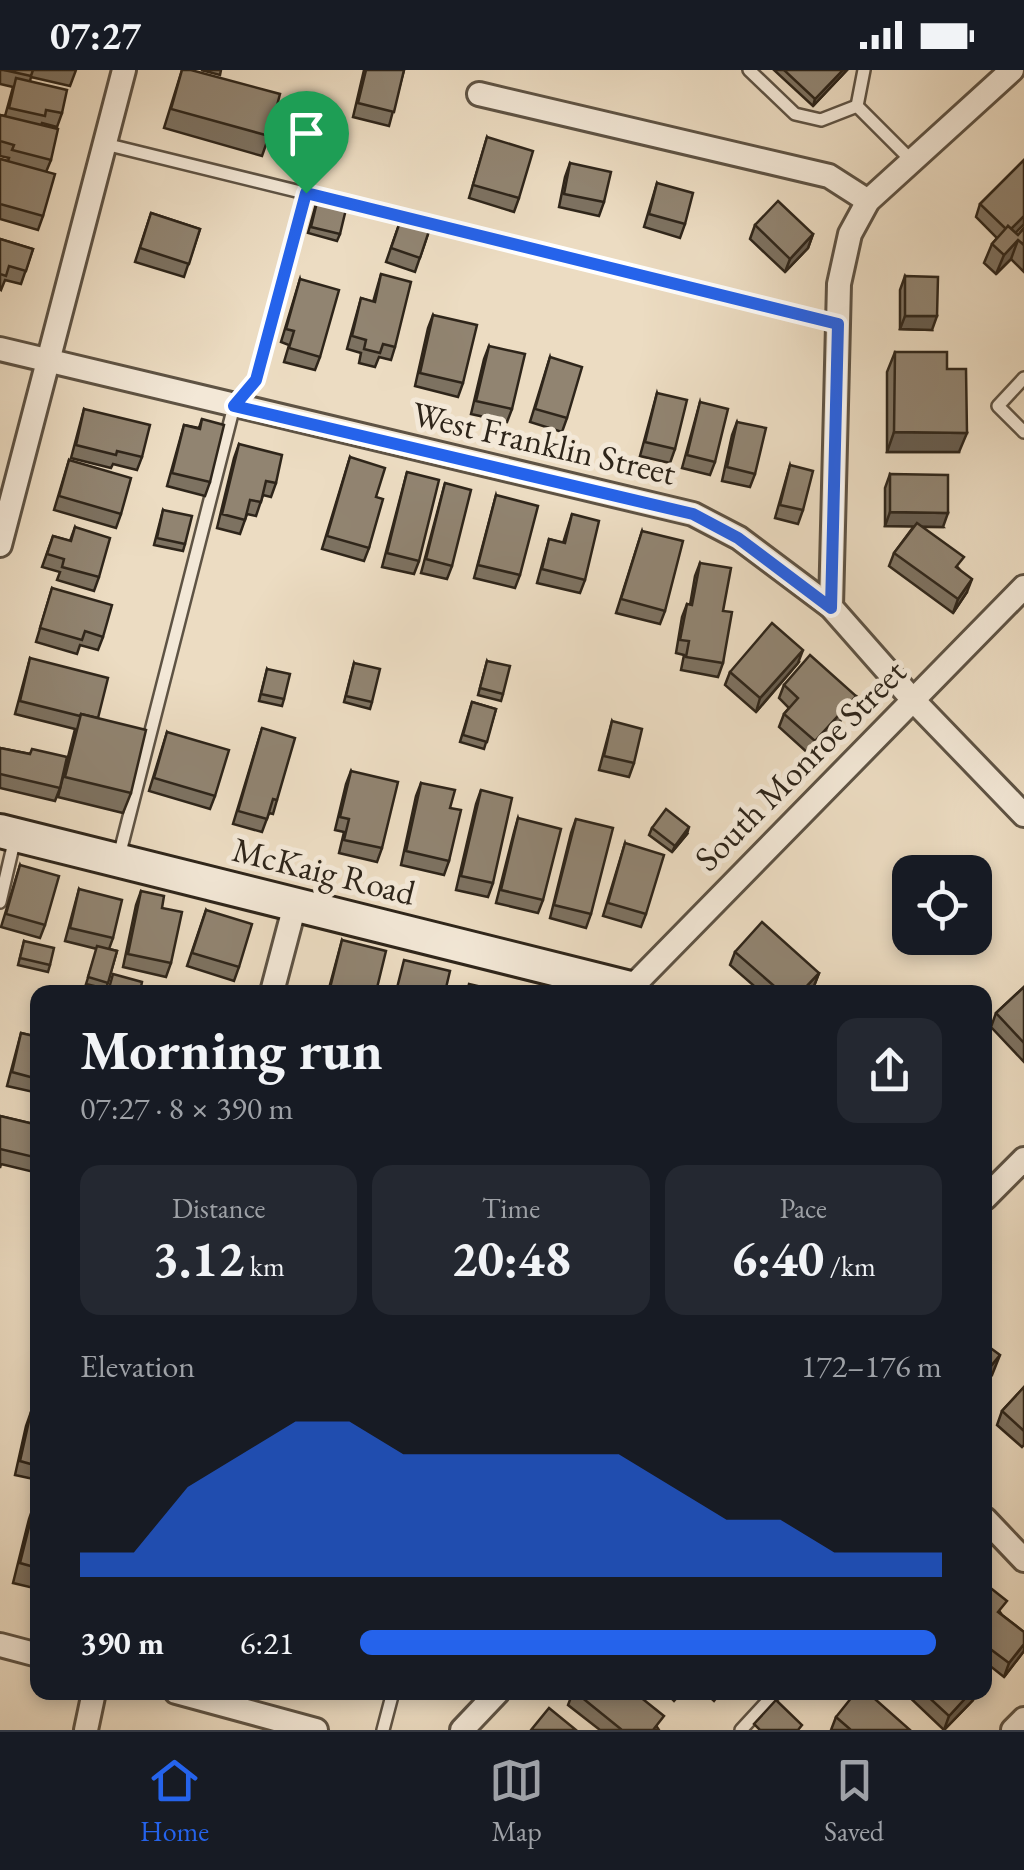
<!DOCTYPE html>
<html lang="en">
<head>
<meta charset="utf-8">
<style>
  body { margin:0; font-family:"EB Garamond",serif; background:#242831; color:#f1f3f6; height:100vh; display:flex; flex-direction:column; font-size:38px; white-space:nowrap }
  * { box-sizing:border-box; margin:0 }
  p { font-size:32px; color:#9ea1a6 }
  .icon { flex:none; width:55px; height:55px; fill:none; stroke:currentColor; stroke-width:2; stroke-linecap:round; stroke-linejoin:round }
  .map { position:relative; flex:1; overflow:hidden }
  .drawer { position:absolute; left:30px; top:915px; width:962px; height:715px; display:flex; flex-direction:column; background:#171b24; border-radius:20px; box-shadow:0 5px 15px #0003 }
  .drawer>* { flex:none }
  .tools { position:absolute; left:892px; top:785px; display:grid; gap:20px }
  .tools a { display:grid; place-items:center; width:100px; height:100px; border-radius:20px; background:#171b24; box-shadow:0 5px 15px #0003; font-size:50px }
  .pin { position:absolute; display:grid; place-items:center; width:85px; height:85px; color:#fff; margin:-102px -42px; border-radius:50% 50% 50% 0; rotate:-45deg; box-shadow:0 0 10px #0007 }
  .pin .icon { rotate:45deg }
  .round { display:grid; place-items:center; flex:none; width:105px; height:105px; border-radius:20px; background:#242831 }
  .headline { display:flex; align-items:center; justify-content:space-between; height:170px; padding:0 50px }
  h1 { font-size:55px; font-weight:700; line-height:75px }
  .figures { display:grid; grid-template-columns:repeat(3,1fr); gap:15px; height:170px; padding:10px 50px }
  .figures div { display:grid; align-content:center; border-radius:20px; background:#242831; text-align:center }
  .figures b { font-size:50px; font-weight:700 }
  .figures small { font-size:28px; font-weight:400 }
  .figures p { font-size:28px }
  .chart { height:280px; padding:20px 50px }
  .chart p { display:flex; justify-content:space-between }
  .chart svg { width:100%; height:180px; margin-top:10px; fill:#2563eb; opacity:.7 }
  ul { padding:0 50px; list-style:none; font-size:32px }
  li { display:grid; grid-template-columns:160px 120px 1fr; align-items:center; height:75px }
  li i { height:25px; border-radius:12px; background:#2563eb }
  .status { display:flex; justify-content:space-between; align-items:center; height:70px; padding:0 50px; background:#171b24; direction:ltr }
  .status svg { height:28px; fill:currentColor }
  .dock { display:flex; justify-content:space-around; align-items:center; height:140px; border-top:2px solid #363941; background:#171b24; font-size:28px; color:#9ea1a6 }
  .dock a { display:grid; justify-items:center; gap:5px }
  .dock .selected { color:#2563eb }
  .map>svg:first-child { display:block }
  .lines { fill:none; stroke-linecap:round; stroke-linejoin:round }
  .lane-casing { stroke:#5e5344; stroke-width:16 }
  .street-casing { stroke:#5e5344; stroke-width:28 }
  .secondary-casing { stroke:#2e251a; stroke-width:38 }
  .lane { stroke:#f3e8d7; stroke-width:11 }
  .street { stroke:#f3e8d7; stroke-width:22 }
  .secondary { stroke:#f3e8d7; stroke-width:32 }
  .wall { fill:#7d7261; stroke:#2e251a; stroke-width:2.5 }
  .shaded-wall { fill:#665c4f; stroke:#2e251a; stroke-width:2.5 }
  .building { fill:#918471; stroke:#2e251a; stroke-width:2.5 }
  .route-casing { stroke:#fff; stroke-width:20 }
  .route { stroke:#2563eb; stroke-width:12 }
  .labels { text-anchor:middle; stroke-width:10; stroke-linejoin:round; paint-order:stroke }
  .street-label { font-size:35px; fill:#2e251a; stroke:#f3e8d7 }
</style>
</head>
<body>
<div class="status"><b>07:27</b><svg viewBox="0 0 49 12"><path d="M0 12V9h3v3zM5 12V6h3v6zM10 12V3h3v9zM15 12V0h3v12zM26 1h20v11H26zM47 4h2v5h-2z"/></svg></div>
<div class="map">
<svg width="1024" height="1660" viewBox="0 0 1024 1660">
  <rect width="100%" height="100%" fill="#ecdcc2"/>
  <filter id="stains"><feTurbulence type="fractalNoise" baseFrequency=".002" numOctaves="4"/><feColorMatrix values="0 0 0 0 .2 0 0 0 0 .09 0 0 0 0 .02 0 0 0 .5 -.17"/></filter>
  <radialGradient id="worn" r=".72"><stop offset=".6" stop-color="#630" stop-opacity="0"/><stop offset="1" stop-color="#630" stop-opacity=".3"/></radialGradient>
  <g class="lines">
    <defs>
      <g id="lane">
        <polyline points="749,0 795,44 821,50 857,36 912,91"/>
        <polyline points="857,36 864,0"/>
        <polyline points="105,74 838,254"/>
        <polyline points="1024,308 998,336 1024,362"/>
        <polyline points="118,790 234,336 256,310 305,123"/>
        <polyline points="0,832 15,768"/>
        <polyline points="383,1660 393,1622"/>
        <polyline points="741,1660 776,1622"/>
      </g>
      <g id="street">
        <polyline points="479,24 829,106 868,131"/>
        <polyline points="0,279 693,444 739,468 831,537 913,630 1024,745"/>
        <polyline points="0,475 124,0"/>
        <polyline points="831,537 839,214 850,164 868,131 1012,0"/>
        <polyline points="272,922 295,835"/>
        <polyline points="627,922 1024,517"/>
        <polyline points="985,1128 1024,1089"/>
        <polyline points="985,1449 1024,1490"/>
        <polyline points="0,1575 38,1585"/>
        <polyline points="176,1622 316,1660"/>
        <polyline points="86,1660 94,1622"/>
        <polyline points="462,1660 498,1622"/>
        <polyline points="1013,1660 1024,1649"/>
      </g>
      <polyline id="secondary" points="0,761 630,918"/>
    </defs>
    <use href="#lane" class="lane-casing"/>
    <use href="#street" class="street-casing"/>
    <use href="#secondary" class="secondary-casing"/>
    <use href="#lane" class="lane"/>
    <use href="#street" class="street"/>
    <use href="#secondary" class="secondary"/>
  </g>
  <g class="wall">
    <polygon points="0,0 76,0 70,16 31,7 30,11 62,43 57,57 42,53 41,55 51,90 46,102 43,146 38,160 0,149 0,89 8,91 9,88 0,86 0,45 5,46 13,17 0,14"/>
    <polygon points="182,0 269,66 262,86 164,58"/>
    <polygon points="201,0 221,0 220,5"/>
    <polygon points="364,0 404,0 389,56 353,47"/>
    <polygon points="774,0 847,0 813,36"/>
    <polygon points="487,67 519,128 514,142 469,128"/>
    <polygon points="1024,90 1024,154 1015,163 1018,165 1024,158 1024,202 1011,189 996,204 984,193 992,174 997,168 976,147 980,134"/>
    <polygon points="570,93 604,132 599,146 559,137 565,107"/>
    <polygon points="657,113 685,154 680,168 644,157"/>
    <polygon points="316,134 340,164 337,171 308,163"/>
    <polygon points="151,143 200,159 184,207 135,192"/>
    <polygon points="403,143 432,152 415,202 386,192"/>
    <polygon points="755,155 813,164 808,178 785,202 750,169"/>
    <polygon points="0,169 33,179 21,214 5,210 1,220 0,219"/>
    <polygon points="381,204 395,277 391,290 379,287 375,297 359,293 361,283 347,279 361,228 373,232"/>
    <polygon points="905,206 932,260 900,259 900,220"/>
    <polygon points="300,209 320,287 315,300 284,292 289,275 281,272"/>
    <polygon points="433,245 463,313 458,327 415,316 428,258"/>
    <polygon points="489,276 512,339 507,352 471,344 484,289"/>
    <polygon points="895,282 947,299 959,382 887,382 887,302"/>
    <polygon points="550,287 567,348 562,362 530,352"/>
    <polygon points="657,323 675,379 670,393 640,386"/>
    <polygon points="700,332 715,392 710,405 682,398"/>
    <polygon points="84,339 142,387 137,400 113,394 111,398 71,388"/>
    <polygon points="202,349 210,412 205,426 167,416 184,355 199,358"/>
    <polygon points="737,352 755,404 750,417 722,411 732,365"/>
    <polygon points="239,374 276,413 271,427 263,425 256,446 247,444 240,464 217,458 234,388"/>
    <polygon points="350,387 376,427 369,478 364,491 322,479"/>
    <polygon points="69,390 121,444 116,458 54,440"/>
    <polygon points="790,395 803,440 798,454 775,448"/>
    <polygon points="407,402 419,491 414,504 382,497"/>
    <polygon points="890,404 943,457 922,457 960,500 967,522 953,543 889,496 894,483 914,456 885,456 885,418"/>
    <polygon points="445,413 452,496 447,509 421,503"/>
    <polygon points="496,425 520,505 515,518 474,508"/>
    <polygon points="163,440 185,474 183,481 154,475"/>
    <polygon points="572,444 585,510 580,523 537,513 549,469 563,473"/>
    <polygon points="75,457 99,507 94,521 57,510 60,502 42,497 53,466 70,471"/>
    <polygon points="642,461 665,541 660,554 616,543"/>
    <polygon points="700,493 723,541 723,593 718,607 681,600 684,585 676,583 682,547 687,534 690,535 695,506"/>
    <polygon points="52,518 103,567 98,580 80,575 77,584 36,572"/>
    <polygon points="30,588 98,648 131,723 123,743 58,727 75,659 15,644"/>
    <polygon points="487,591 503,624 501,631 478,625"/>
    <polygon points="354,593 372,632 370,639 344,632"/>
    <polygon points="798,593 756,642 725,615 730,602"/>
    <polygon points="267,599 284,629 282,636 259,631"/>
    <polygon points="784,615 856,626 851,639 810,685 779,657 784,644 789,638 779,628"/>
    <polygon points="472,632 496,639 484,679 460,672"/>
    <polygon points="612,651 634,693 629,707 599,700"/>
    <polygon points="262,658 277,730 273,744 269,743 262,762 233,754"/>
    <polygon points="167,662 215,726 210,739 149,721"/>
    <polygon points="0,678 30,684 60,718 55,731 0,718"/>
    <polygon points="351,701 382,778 377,792 339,783 344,762 335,760 346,714"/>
    <polygon points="421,713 450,738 449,791 444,805 401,795 416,726"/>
    <polygon points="481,720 493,813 488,827 456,820 476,734"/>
    <polygon points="518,748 543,830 538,843 496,833 514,762"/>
    <polygon points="576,749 591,844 586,858 550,848 571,763"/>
    <polygon points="652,758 687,764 672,782 649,765"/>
    <polygon points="625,773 646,844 641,857 603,846"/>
    <polygon points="20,795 45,855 40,868 1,857"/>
    <polygon points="79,819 113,868 109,879 117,881 106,919 86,914 97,879 65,871"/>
    <polygon points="141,821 162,838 171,893 166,907 123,897 136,835"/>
    <polygon points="206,840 239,897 234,911 187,896"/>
    <polygon points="342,870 376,922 328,922"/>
    <polygon points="24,871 50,895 48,902 18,895"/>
    <polygon points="735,882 819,903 814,916 808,922 761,922 730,895"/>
    <polygon points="1024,917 1024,992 991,957 996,943"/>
    <polygon points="21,963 38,967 38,1023 7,1016"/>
    <polygon points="0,1046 38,1055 38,1103 1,1094 0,1098"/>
    <polygon points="1024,1317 1024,1375 1022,1377 997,1355 1002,1341"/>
    <polygon points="31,1342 38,1344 38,1410 15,1405 26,1356"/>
    <polygon points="36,1429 38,1429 38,1519 13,1513 29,1449"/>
    <polygon points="985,1520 1002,1545 1024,1562 1024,1581 1004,1607 985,1592"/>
    <polygon points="573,1622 634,1622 659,1660 600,1660 568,1635"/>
    <polygon points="665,1622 682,1622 674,1631"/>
    <polygon points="704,1622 721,1622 714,1631"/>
    <polygon points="904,1622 975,1622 973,1630 944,1660"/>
    <polygon points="836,1647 910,1660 831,1660"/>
  </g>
  <g class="shaded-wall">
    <polygon points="843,0 847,0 813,36 815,29"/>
    <polygon points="1024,146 1024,154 1004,175 1008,161"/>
    <polygon points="813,164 808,178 785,202 790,189"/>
    <polygon points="1018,170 1011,189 996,204 1004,185"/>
    <polygon points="905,246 937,246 932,260 900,259"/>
    <polygon points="894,362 967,363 959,382 887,382"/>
    <polygon points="890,442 948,443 943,457 885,456"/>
    <polygon points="972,509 967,522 953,543 958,529"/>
    <polygon points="803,580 798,593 756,642 760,628"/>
    <polygon points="856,626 851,639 810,685 815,671"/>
    <polygon points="689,757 687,764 672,782 675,776"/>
    <polygon points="819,903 814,916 808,922 801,922"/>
    <polygon points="1000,1285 992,1305 985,1314 985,1303"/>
    <polygon points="1024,1574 1024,1581 1004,1607 1009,1593"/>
    <polygon points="971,1622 975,1622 973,1630 944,1660 949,1646"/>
  </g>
  <g class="building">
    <polygon points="4,0 33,0 31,6"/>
    <polygon points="182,0 191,0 280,24 269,66 171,39"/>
    <polygon points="366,0 404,0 394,42 358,33"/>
    <polygon points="784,0 843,0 815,29"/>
    <polygon points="16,8 67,20 62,43 46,40 45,46 9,38"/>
    <polygon points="0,45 58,59 51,90 12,80 14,75 0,71"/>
    <polygon points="487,67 533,81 519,128 473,115"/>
    <polygon points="0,89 55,104 43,146 0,134"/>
    <polygon points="1024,90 1024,146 1011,159 1008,156 1006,159 980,134"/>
    <polygon points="570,93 611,102 604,132 564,124"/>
    <polygon points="657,113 693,123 685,154 649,144"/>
    <polygon points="318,128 347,135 340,164 311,157"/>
    <polygon points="778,131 813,164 790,189 755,155"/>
    <polygon points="151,143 200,159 189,194 140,178"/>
    <polygon points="403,143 432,152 420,188 391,178"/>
    <polygon points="1008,156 1018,165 1024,158 1024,175 1018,170 1004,185 992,174"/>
    <polygon points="0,169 33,179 26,201 9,196 6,206 0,204"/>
    <polygon points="381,204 411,212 395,277 383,274 380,283 364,279 366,270 352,266 361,228 375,232"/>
    <polygon points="905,206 938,207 937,246 905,246"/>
    <polygon points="300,209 339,220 320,287 289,278 294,261 286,259"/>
    <polygon points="433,245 477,255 463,313 420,303"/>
    <polygon points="489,276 525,284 512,339 476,331"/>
    <polygon points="895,282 947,282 947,299 966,299 967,363 894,362"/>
    <polygon points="550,287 582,297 567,348 535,339"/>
    <polygon points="657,323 687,330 675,379 645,372"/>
    <polygon points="700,332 728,339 715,392 687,385"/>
    <polygon points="84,339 150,355 142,387 117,381 116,385 76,375"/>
    <polygon points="202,349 224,355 210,412 172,403 184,355 200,359"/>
    <polygon points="737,352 766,358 755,404 727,397"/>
    <polygon points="239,374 282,385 276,413 266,411 261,432 250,430 245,450 222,444"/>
    <polygon points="350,387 385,398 376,427 383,429 369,478 327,466"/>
    <polygon points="69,390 131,408 121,444 59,426"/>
    <polygon points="790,395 813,401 803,440 780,435"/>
    <polygon points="407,402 439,410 419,491 387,483"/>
    <polygon points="890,404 948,405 948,443 890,442"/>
    <polygon points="445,413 471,420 452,496 426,489"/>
    <polygon points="496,425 538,436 520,505 478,495"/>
    <polygon points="163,440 192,446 185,474 157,468"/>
    <polygon points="572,444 599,451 585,510 542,499 549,469 565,473"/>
    <polygon points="917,453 964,487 956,497 972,509 958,529 894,483"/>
    <polygon points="75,457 110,468 99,507 62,497 64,489 47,484 53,466 71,471"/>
    <polygon points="642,461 683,471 665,541 621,529"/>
    <polygon points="700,493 731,498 723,541 732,542 723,593 686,587 689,571 680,570 687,534 692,535"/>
    <polygon points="52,518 112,535 103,567 85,561 82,570 40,558"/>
    <polygon points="772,553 803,580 760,628 730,602"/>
    <polygon points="810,585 856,626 815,671 784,644 798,628 784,615"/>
    <polygon points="30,588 108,608 98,648 81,644 80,646 20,631"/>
    <polygon points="487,591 510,596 503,624 480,618"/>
    <polygon points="354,593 380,599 372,632 346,626"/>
    <polygon points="267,599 290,604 284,629 261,624"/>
    <polygon points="472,632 496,639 487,672 463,665"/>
    <polygon points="81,644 146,660 131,723 65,707"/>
    <polygon points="612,651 642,659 634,693 604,686"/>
    <polygon points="262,658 295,668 277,730 273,729 267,749 238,741"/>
    <polygon points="167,662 229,680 215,726 154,708"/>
    <polygon points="0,678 30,684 32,679 67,687 60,718 0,704"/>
    <polygon points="351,701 398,712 382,778 344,770 349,749 340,747"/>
    <polygon points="421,713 455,720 450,738 461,740 449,791 406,781"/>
    <polygon points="481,720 512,728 493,813 461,806"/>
    <polygon points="666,739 689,757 675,776 652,758"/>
    <polygon points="518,748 561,759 543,830 501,820"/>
    <polygon points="576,749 613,758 591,844 554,835"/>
    <polygon points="625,773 664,785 646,844 608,833"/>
    <polygon points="20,795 59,806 45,855 6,844"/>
    <polygon points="79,819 122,830 113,868 70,858"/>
    <polygon points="141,821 164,826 162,838 182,842 171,893 128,884"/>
    <polygon points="206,840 252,854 239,897 192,883"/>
    <polygon points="762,852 819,903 801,922 781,922 735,882"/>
    <polygon points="342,870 386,881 376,922 329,922"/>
    <polygon points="24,871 54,878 50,895 20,888"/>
    <polygon points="97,876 117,881 108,913 88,907"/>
    <polygon points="404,890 450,901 445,922 396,922"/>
    <polygon points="113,904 142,912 140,922 108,922"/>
    <polygon points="469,914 503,922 467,922"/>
    <polygon points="1024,917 1024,973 996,943"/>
    <polygon points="21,963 38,967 38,1009 12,1002"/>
    <polygon points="0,1046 38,1055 38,1088 0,1079"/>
    <polygon points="985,1274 1000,1285 985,1303"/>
    <polygon points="1024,1317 1024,1361 1002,1341"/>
    <polygon points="31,1342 38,1344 38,1396 20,1391"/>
    <polygon points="36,1429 38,1429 38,1498 20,1493"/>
    <polygon points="988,1516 1007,1531 998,1542 1024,1562 1024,1574 1009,1593 985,1575 985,1520"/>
    <polygon points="575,1622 634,1622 664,1646 653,1660 622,1660"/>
    <polygon points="856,1622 867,1622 910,1660 851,1660 836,1647"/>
    <polygon points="923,1622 971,1622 949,1646"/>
    <polygon points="776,1630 802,1655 798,1660 760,1660 754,1654"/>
    <polygon points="549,1638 576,1660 531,1660"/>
  </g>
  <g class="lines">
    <defs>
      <polygon id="route" points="306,123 838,254 831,538 738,468 693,444 234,336 256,310"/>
    </defs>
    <use href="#route" class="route-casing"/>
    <use href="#route" class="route"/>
  </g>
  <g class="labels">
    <g class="street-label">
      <text transform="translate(544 373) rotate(13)" y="12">West Franklin Street</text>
      <text transform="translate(800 695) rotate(-45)" y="12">South Monroe Street</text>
      <text transform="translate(324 801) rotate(14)" y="12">McKaig Road</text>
    </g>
  </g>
  <rect width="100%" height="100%" filter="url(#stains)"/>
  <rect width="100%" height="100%" fill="url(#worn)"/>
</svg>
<div class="tools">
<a><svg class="icon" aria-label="locate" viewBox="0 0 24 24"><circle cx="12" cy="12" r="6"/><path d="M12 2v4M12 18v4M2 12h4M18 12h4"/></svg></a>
</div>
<div class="pin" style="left:306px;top:123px;background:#1e9e55"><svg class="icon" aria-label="arrive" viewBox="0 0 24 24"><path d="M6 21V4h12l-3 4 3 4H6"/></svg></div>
<section class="drawer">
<div class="headline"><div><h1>Morning run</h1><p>07:27 · 8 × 390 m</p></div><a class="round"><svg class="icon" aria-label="share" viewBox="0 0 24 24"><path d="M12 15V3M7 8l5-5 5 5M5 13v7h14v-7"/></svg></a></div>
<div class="figures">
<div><p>Distance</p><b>3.12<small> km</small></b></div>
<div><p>Time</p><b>20:48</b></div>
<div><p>Pace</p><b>6:40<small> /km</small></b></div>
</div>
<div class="chart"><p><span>Elevation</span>172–176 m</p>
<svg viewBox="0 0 160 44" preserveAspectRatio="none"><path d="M0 44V38L10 38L20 22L30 14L40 6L50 6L60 14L70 14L80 14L90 14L100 14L110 22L120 30L130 30L140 38L150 38L160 38V44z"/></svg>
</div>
<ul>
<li><b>390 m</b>6:21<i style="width:99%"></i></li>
</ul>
</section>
</div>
<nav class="dock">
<a class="selected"><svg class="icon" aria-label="home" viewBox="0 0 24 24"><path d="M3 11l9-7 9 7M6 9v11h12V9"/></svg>Home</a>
<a><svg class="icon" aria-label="map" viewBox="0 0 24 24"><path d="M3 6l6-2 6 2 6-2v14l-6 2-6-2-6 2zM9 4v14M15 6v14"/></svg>Map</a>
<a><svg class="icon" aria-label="saved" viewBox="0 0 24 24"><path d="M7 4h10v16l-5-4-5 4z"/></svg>Saved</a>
</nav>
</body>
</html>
